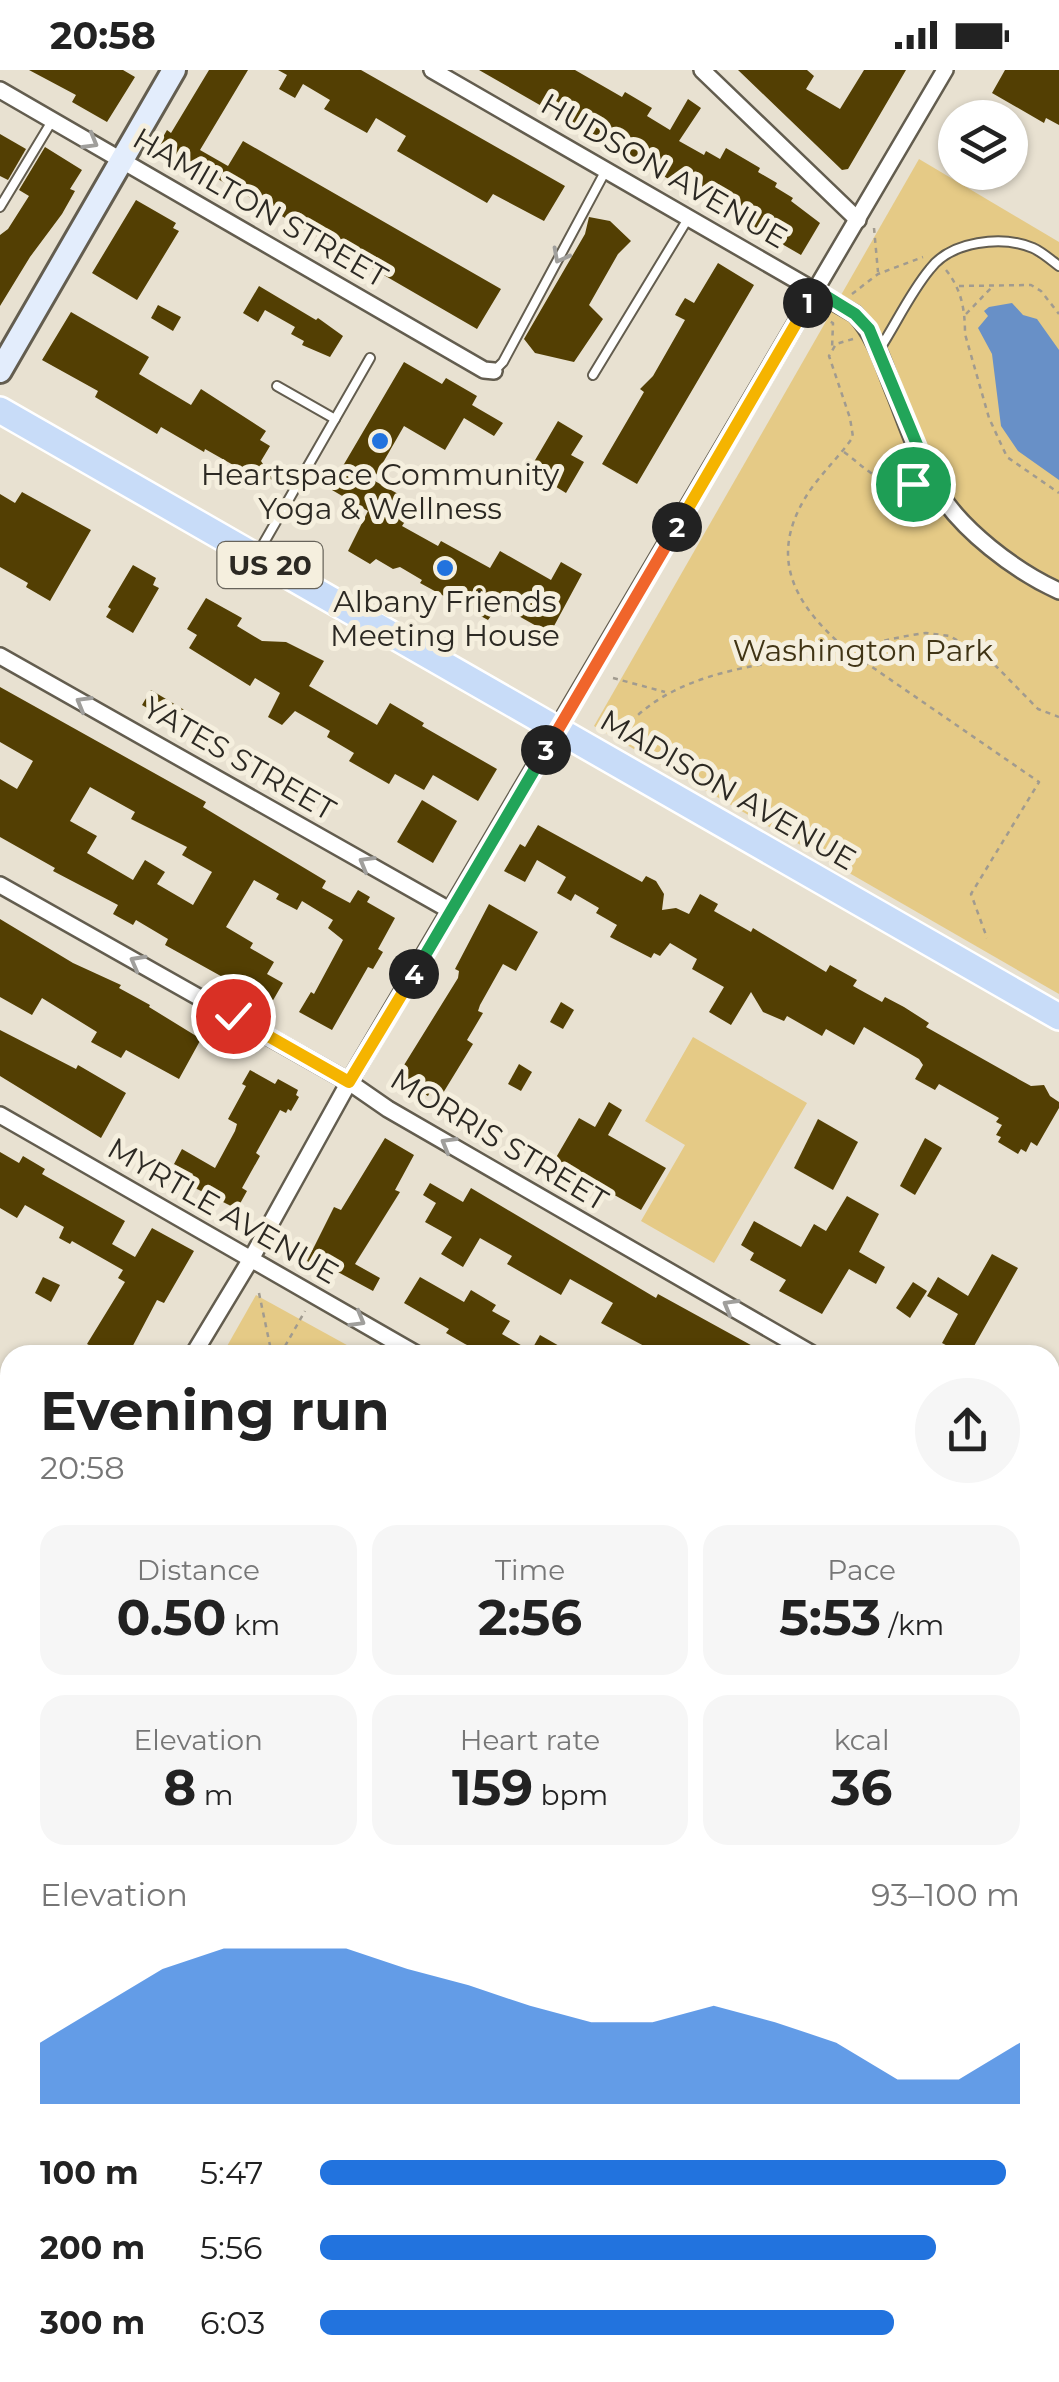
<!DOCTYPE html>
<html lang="en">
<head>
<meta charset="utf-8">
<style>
  body { margin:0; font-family:Montserrat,sans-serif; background:#f6f6f6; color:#222; height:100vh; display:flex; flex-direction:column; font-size:38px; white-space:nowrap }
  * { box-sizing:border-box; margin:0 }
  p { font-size:32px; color:#767676 }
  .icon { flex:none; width:55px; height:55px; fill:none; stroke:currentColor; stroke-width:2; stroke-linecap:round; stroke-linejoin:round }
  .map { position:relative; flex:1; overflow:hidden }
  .side { position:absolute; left:0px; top:1275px; width:1060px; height:1038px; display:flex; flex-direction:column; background:#fff; border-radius:30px 30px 0 0; box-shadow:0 2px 8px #0004 }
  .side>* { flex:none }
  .buttons { position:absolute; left:938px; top:30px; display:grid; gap:20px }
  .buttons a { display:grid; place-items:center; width:90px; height:90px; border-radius:50%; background:#fff; box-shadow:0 2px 8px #0004; font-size:50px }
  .pin { position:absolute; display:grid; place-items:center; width:85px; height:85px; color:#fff; margin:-42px; border:5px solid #fff; border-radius:50%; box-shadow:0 2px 10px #0007 }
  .km { position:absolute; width:50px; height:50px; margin:-25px; border-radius:50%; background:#222; color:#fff; font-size:28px; line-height:50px; text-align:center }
  .round { display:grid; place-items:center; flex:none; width:105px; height:105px; border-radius:52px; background:#f6f6f6 }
  .overview { display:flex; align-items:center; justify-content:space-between; height:170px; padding:0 40px }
  h1 { font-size:55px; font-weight:700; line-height:75px }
  .stats { display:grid; grid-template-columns:repeat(3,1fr); gap:15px; height:170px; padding:10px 40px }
  .stats div { display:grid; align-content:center; border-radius:25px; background:#f6f6f6; text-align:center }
  .stats b { font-size:50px; font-weight:700 }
  .stats small { font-size:28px; font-weight:400 }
  .stats p { font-size:28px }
  .chart { height:280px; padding:20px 40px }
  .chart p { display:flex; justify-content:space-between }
  .chart svg { width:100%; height:180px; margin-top:10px; fill:#2273de; opacity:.7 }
  ul { padding:0 40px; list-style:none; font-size:32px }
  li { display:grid; grid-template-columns:160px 120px 1fr; align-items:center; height:75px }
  li i { height:25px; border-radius:12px; background:#2273de }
  .status { display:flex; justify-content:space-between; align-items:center; height:70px; padding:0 50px; background:#fff; direction:ltr }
  .status svg { height:28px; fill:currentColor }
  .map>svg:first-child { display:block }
  .green { fill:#e5ca86 }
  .water { fill:#6890c7 }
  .building { fill:#533f03; fill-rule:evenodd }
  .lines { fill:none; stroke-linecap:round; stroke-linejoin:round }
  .lane-casing { stroke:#635d4f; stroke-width:12 }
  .street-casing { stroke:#635d4f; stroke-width:20 }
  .secondary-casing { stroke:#635d4f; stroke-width:28 }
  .primary-casing { stroke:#fff; stroke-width:30 }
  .path { stroke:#a19b8f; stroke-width:2.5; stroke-dasharray:5 5; stroke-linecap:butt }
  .lane { stroke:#fff; stroke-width:8 }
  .street { stroke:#fff; stroke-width:15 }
  .secondary { stroke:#e3edfc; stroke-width:22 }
  .primary { stroke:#c8dcf8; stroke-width:25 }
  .oneway { stroke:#a09f9c }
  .split-1-casing { stroke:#fff; stroke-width:20 }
  .split-2-casing { stroke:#fff; stroke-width:20 }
  .split-3-casing { stroke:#fff; stroke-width:20 }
  .split-4-casing { stroke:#fff; stroke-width:20 }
  .split-5-casing { stroke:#fff; stroke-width:20 }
  .split-1 { stroke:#22a559; stroke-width:12 }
  .split-2 { stroke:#f5b400; stroke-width:12 }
  .split-3 { stroke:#f0652b; stroke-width:12 }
  .split-4 { stroke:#22a559; stroke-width:12 }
  .split-5 { stroke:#f5b400; stroke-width:12 }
  .poi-dot { fill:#2273de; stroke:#f5efde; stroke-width:4 }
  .labels { text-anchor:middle; stroke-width:10; stroke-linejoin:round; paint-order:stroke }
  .shield { fill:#f5efde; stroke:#68645b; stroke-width:2.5 }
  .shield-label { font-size:28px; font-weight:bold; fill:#2c2923 }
  .street-label { font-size:30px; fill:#2c2923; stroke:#f5efde }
  .poi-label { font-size:30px; fill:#2c2923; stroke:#f5efde }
  .park-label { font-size:30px; fill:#403415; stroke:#f5efde }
</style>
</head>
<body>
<div class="status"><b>20:58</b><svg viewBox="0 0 49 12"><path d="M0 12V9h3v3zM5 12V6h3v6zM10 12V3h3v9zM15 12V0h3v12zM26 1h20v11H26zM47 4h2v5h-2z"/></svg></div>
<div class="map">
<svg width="1059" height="2312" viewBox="0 0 1059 2312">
  <rect width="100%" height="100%" fill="#e8e1d1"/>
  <g class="green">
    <polygon points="919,89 1059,172 1059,924 594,656"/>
    <polygon points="693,967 807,1033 714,1193 641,1151 685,1075 645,1051"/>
    <polygon points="256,1225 365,1285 222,1285"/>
    <polygon points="10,1655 10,1731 8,1734 3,1730 0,1734 0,1673"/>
    <polygon points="0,1898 10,1903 10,2225 0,2225"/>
  </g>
  <polygon class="water" points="1012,233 1023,245 1037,249 1059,280 1059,410 1018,381 1001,356 992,284 978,258 988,246 984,241 989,237"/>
  <g class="building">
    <polygon points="29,0 123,0 135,7 107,52 72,32 76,25"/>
    <polygon points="209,0 248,0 200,80 228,96 243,71 501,219 477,259 204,101 197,98 195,102 156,79 167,60 171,63"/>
    <polygon points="278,0 361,0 565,116 544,151 493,124 487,133 397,81 406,66 376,48 367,63 324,39 330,30 303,14 295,28 279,19 287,5"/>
    <polygon points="479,0 575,0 622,27 625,22 652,38 647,46 670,60 688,29 701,38 679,71 704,85 706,81 720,89 726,78 760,98 758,102 777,113 775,117 793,128 791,131 820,153 801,185"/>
    <polygon points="738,0 807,0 814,6 806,19 840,39 864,0 906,0 848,99 842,100"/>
    <polygon points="1005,0 1059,0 1059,55 1046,48 1044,53 992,23"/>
    <polygon points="0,64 26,79 8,110 0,106"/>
    <polygon points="45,77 82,100 70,119 75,121 62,144 30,187 0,236 0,165 8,159 29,126 19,120"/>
    <polygon points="136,130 176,153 173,158 179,161 137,230 92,203"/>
    <polygon points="589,147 610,151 631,171 618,184 589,235 603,249 574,292 535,283 524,269 585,164"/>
    <polygon points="718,193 754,215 637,414 602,394 644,322 640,319 653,306 685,250 675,245 680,236 685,228 694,233"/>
    <polygon points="259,216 316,250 318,248 343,266 330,287 302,275 304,271 291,264 295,257 265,240 258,252 243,243"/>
    <polygon points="158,235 181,247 173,261 151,248"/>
    <polygon points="71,242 149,287 139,304 191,335 201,319 266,361 260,370 270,376 261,391 274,411 244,396 242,400 205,379 204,382 161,357 157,364 95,327 98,321 42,290"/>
    <polygon points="404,292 442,314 446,308 477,326 472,335 503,353 494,366 464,348 445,380 404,356 373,410 400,425 396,432 402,435 396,444 406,450 402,456 438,476 441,471 490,498 500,481 551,510 561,492 582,504 554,556 552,555 547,562 499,535 488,550 420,513 422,510 400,497 393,499 376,489 370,494 348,481 368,441 332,420 343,403 340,401"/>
    <polygon points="558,351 583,366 571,385 584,392 566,423 553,415 548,423 524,409"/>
    <polygon points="22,422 91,460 50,531 26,517 28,513 0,497 0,424 15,433"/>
    <polygon points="133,495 156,508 153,515 159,518 133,563 106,547 111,539 108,537"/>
    <polygon points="206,528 242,548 237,556 262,571 286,572 324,591 309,616 377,655 390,633 424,653 422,656 497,699 478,731 433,705 424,720 395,704 389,714 349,691 354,683 327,667 330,661 295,641 282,655 268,647 280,623 255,608 250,616 189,578 197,565 187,559"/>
    <path d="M 0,617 L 206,732 L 203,737 L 326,811 L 322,818 L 350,833 L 358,820 L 370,827 L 367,832 L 395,848 L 378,879 L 383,882 L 373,899 L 368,897 L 332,960 L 299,942 L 311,922 L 314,924 L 343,870 L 328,858 L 333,850 L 302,831 L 297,840 L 276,829 L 279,824 L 254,810 L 226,857 L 253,873 L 250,878 L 274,892 L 267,904 L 283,913 L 268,939 L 253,930 L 255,925 L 165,875 L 168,869 L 136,850 L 133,855 L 113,844 L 118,835 L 53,801 L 55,798 L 0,767 L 0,709 L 17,719 L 33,691 L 0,672 ZM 90,717 L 135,742 L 131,749 L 187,777 L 182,785 L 212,802 L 193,835 L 157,814 L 165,802 L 145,790 L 133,810 L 87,783 L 97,766 L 70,751 Z"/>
    <polygon points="151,620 186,641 177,655 142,635"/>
    <polygon points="422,730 457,751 433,793 397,772"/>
    <polygon points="538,755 642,812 646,806 656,811 664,824 662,840 676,838 689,844 700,824 718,834 714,841 751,862 753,858 826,902 830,895 857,910 853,916 882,932 885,927 904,937 929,953 926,957 1020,1010 1031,1016 1044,1015 1050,1026 1059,1032 1059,1038 1037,1076 1031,1072 1026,1082 1021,1079 1018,1084 998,1072 1001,1067 996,1065 1002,1055 996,1052 999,1048 939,1014 935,1020 915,1009 923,995 919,989 864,957 854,975 826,959 822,966 787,946 784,951 763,942 751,922 731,955 709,942 724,917 692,899 697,889 670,873 660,886 654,883 651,888 610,867 617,855 596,843 599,838 575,824 571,831 557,823 566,807 537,790 525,812 504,801 520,774 525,777"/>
    <polygon points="489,834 538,862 516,901 503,894 480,935 478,941 483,943 467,970 473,974 440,1028 430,1022 428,1026 396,1008 458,908 459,901 455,899"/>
    <polygon points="0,849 73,893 121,915 119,918 150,935 149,937 201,969 179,1009 126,980 121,988 91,972 97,962 42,928 32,945 0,927"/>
    <polygon points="561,932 574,940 563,959 550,952"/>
    <polygon points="0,960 76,999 78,995 126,1023 101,1068 0,1006"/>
    <polygon points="519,994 532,1002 521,1021 508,1014"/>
    <polygon points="250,1000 275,1014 278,1009 298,1020 296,1025 299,1027 291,1041 288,1039 286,1043 280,1040 256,1083 260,1086 242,1118 247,1121 237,1139 187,1114 193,1104 174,1094 182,1079 215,1098 235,1061 237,1054 228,1049 246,1016 242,1014"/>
    <polygon points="609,1032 622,1040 608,1065 666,1098 641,1140 554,1091 579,1048 595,1057"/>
    <polygon points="818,1049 858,1072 833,1120 794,1098"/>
    <polygon points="385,1068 414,1085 395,1120 400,1122 355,1194 380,1208 373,1221 336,1201 334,1205 307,1191 334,1137 341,1140"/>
    <polygon points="925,1068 942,1078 915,1125 900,1116"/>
    <polygon points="0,1082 19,1093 23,1086 45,1099 42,1104 125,1151 112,1174 135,1187 152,1158 194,1181 164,1233 157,1230 128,1285 107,1285 87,1274 125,1212 118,1208 123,1200 72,1171 70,1174 59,1168 64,1157 25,1135 17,1148 0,1138"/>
    <polygon points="430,1113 463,1132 471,1118 656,1228 658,1224 769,1285 661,1285 601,1253 613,1233 570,1209 561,1225 507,1194 512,1186 480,1168 463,1197 441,1184 452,1167 425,1152 436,1133 423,1125"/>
    <polygon points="847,1126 879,1144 859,1182 885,1197 876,1214 849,1199 822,1244 779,1221 786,1210 750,1190 754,1183 741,1175 754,1151 801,1177 814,1154 826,1161"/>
    <polygon points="992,1184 1018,1198 969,1285 964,1285 942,1273 958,1244 927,1226 938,1207 968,1226"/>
    <polygon points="43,1207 60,1215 51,1232 35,1223"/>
    <polygon points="420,1207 464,1232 471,1220 496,1235 492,1241 510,1251 502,1264 531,1281 540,1265 575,1285 487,1285 465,1274 446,1263 449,1259 404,1233"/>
    <polygon points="913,1212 927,1221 910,1248 896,1238"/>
  </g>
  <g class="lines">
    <defs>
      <g id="lane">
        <polyline points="0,137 52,51"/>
        <path d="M 879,280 C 896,254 910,223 930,199 C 951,171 1002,165 1033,178 C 1042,182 1051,190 1059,196"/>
        <polyline points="494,301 503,292 606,100"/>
        <polyline points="593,305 689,147"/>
        <polyline points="277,316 335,349"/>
        <polyline points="258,483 370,288"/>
        <polyline points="1050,1714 1059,1720"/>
        <polyline points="37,2302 39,2312"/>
        <polyline points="192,2302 193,2312"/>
        <polyline points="395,2302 407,2312"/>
        <polyline points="627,2302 645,2312"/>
        <polyline points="452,2312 612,2302"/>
      </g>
      <g id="street">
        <path d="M 432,0 L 855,244 C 877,268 884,297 896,326 C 908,357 919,390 936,418 C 961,460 1015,501 1059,521"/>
        <polyline points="702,0 858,150"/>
        <polyline points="0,20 484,300 494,301"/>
        <polyline points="0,586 451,841"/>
        <polyline points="0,815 349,1012 388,1039 814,1285"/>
        <polyline points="0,1045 418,1285"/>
        <polyline points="193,1285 251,1189 349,1012 945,0"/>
        <polyline points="0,1314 10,1320"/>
        <polyline points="1050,1422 1059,1427"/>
        <polyline points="1050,1530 1059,1515"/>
        <polyline points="0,1586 10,1591"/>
        <polyline points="0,1620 10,1603"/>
        <polyline points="1050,1645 1059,1650"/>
      </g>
      <g id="secondary">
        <polyline points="0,301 174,0"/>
        <polyline points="1050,2206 1059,2205"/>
        <polyline points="0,2268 10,2267"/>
        <polyline points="902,2302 910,2312"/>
      </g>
      <polyline id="primary" points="0,340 1059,947"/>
    </defs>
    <use href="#lane" class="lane-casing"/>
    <use href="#street" class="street-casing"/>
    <use href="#secondary" class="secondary-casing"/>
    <use href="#primary" class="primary-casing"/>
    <g class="path">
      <polyline points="874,158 878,202"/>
      <path d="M 946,200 C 961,219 965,238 965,264 L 989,348 L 1007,387 L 1059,423"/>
      <polyline points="959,216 1031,215 1041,221 1059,244"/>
      <polyline points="852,224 878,204 923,187"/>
      <polyline points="966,244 992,217"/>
      <polyline points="822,247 833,253 832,279"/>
      <path d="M 853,269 L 836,274 L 829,286 L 850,348 L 853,367 C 841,384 826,399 813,416 C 766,482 790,531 846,579 L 1039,712 L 971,824 L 987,868"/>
      <path d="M 844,382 C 867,399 884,420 915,413"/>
      <polyline points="613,608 665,622"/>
      <path d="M 624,659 C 676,600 755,597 828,583 C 861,577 893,567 926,563 L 950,566 L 990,590 L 1038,639 L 1059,647"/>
      <polyline points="259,1223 272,1285"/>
      <polyline points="280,1285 305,1241"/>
      <polyline points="0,1667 10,1673"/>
      <polyline points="0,1724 10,1731"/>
      <polyline points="0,1838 10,1835"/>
      <polyline points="0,1857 4,1859"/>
      <polyline points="3,1944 4,1935 10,1931"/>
      <polyline points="0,1996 10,1955 7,1949"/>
      <polyline points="0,2029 10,2035"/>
      <polyline points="0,2074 10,2058"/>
      <polyline points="0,2089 10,2105"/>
      <polyline points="1050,2171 1059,2179"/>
      <polyline points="796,2302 797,2312"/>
      <polyline points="726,2312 730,2302"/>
    </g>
    <use href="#lane" class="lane"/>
    <use href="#street" class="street"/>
    <use href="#secondary" class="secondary"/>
    <use href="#primary" class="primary"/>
  </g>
  <defs><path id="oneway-chevron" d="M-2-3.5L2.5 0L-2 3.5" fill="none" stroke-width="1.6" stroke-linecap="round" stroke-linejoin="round" transform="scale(2.5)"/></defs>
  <g class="oneway">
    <use href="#oneway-chevron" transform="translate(91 72) rotate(30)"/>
    <use href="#oneway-chevron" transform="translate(560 186) rotate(118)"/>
    <use href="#oneway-chevron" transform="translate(83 633) rotate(-150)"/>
    <use href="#oneway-chevron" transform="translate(366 793) rotate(-150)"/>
    <use href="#oneway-chevron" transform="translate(137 892) rotate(-151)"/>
    <use href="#oneway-chevron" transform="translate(448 1074) rotate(-150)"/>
    <use href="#oneway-chevron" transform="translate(730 1236) rotate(-150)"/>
    <use href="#oneway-chevron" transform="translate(358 1250) rotate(30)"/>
  </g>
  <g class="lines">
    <defs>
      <polyline id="split-1" points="808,233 816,220 855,244 869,259 930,406 913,414"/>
      <polyline id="split-2" points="677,457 808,233"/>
      <polyline id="split-3" points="546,680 677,457"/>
      <polyline id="split-4" points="414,904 546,680"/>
      <polyline id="split-5" points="233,946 349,1012 414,904"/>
    </defs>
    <use href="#split-1" class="split-1-casing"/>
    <use href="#split-2" class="split-2-casing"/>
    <use href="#split-3" class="split-3-casing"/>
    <use href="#split-4" class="split-4-casing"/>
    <use href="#split-5" class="split-5-casing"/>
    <use href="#split-1" class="split-1"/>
    <use href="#split-2" class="split-2"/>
    <use href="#split-3" class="split-3"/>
    <use href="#split-4" class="split-4"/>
    <use href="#split-5" class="split-5"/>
  </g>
  <g class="poi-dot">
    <circle cx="380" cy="371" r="10"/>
    <circle cx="445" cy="498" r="10"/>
  </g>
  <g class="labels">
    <rect class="shield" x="217.5" y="472" width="105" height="46" rx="8"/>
    <g class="shield-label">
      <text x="270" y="505">US 20</text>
    </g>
    <g class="street-label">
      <text transform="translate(664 101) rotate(30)" y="10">HUDSON AVENUE</text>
      <text transform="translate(260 138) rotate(30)" y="10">HAMILTON STREET</text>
      <text transform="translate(239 689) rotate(30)" y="10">YATES STREET</text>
      <text transform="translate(728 720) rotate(30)" y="10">MADISON AVENUE</text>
      <text transform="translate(499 1070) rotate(31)" y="10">MORRIS STREET</text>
      <text transform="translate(223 1141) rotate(30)" y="10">MYRTLE AVENUE</text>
    </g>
    <g class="poi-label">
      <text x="380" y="415">Heartspace Community<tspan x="380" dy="34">Yoga &amp; Wellness</tspan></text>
      <text x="445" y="542">Albany Friends<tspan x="445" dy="34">Meeting House</tspan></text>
    </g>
    <g class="park-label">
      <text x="863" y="591">Washington Park</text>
    </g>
  </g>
</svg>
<div class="buttons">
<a><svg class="icon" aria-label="layers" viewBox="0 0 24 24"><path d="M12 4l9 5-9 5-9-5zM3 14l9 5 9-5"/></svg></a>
</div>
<div class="pin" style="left:913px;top:414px;background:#1e9e55"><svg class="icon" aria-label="arrive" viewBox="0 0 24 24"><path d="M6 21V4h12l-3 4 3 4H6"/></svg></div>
<div class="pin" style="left:233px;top:946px;background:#d93025"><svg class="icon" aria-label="check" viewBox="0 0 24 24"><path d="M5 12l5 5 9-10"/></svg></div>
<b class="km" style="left:808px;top:233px">1</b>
<b class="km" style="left:677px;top:457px">2</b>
<b class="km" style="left:546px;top:680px">3</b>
<b class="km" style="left:414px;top:904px">4</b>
<section class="side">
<div class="overview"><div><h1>Evening run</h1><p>20:58</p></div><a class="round"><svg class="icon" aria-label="share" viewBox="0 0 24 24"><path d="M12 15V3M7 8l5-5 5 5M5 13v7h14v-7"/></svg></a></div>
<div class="stats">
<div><p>Distance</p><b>0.50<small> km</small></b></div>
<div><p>Time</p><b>2:56</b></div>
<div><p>Pace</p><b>5:53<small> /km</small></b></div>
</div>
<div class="stats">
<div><p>Elevation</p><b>8<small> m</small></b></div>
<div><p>Heart rate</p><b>159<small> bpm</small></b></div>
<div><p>kcal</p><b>36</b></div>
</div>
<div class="chart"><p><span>Elevation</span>93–100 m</p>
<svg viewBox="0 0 160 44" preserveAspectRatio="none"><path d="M0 44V29L10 20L20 11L30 6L40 6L50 6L60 11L70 15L80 20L90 24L100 24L110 20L120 24L130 29L140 38L150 38L160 29V44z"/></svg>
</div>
<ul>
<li><b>100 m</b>5:47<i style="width:98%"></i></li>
<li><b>200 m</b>5:56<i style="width:88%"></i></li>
<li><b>300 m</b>6:03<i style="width:82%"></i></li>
</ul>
</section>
</div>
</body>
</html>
